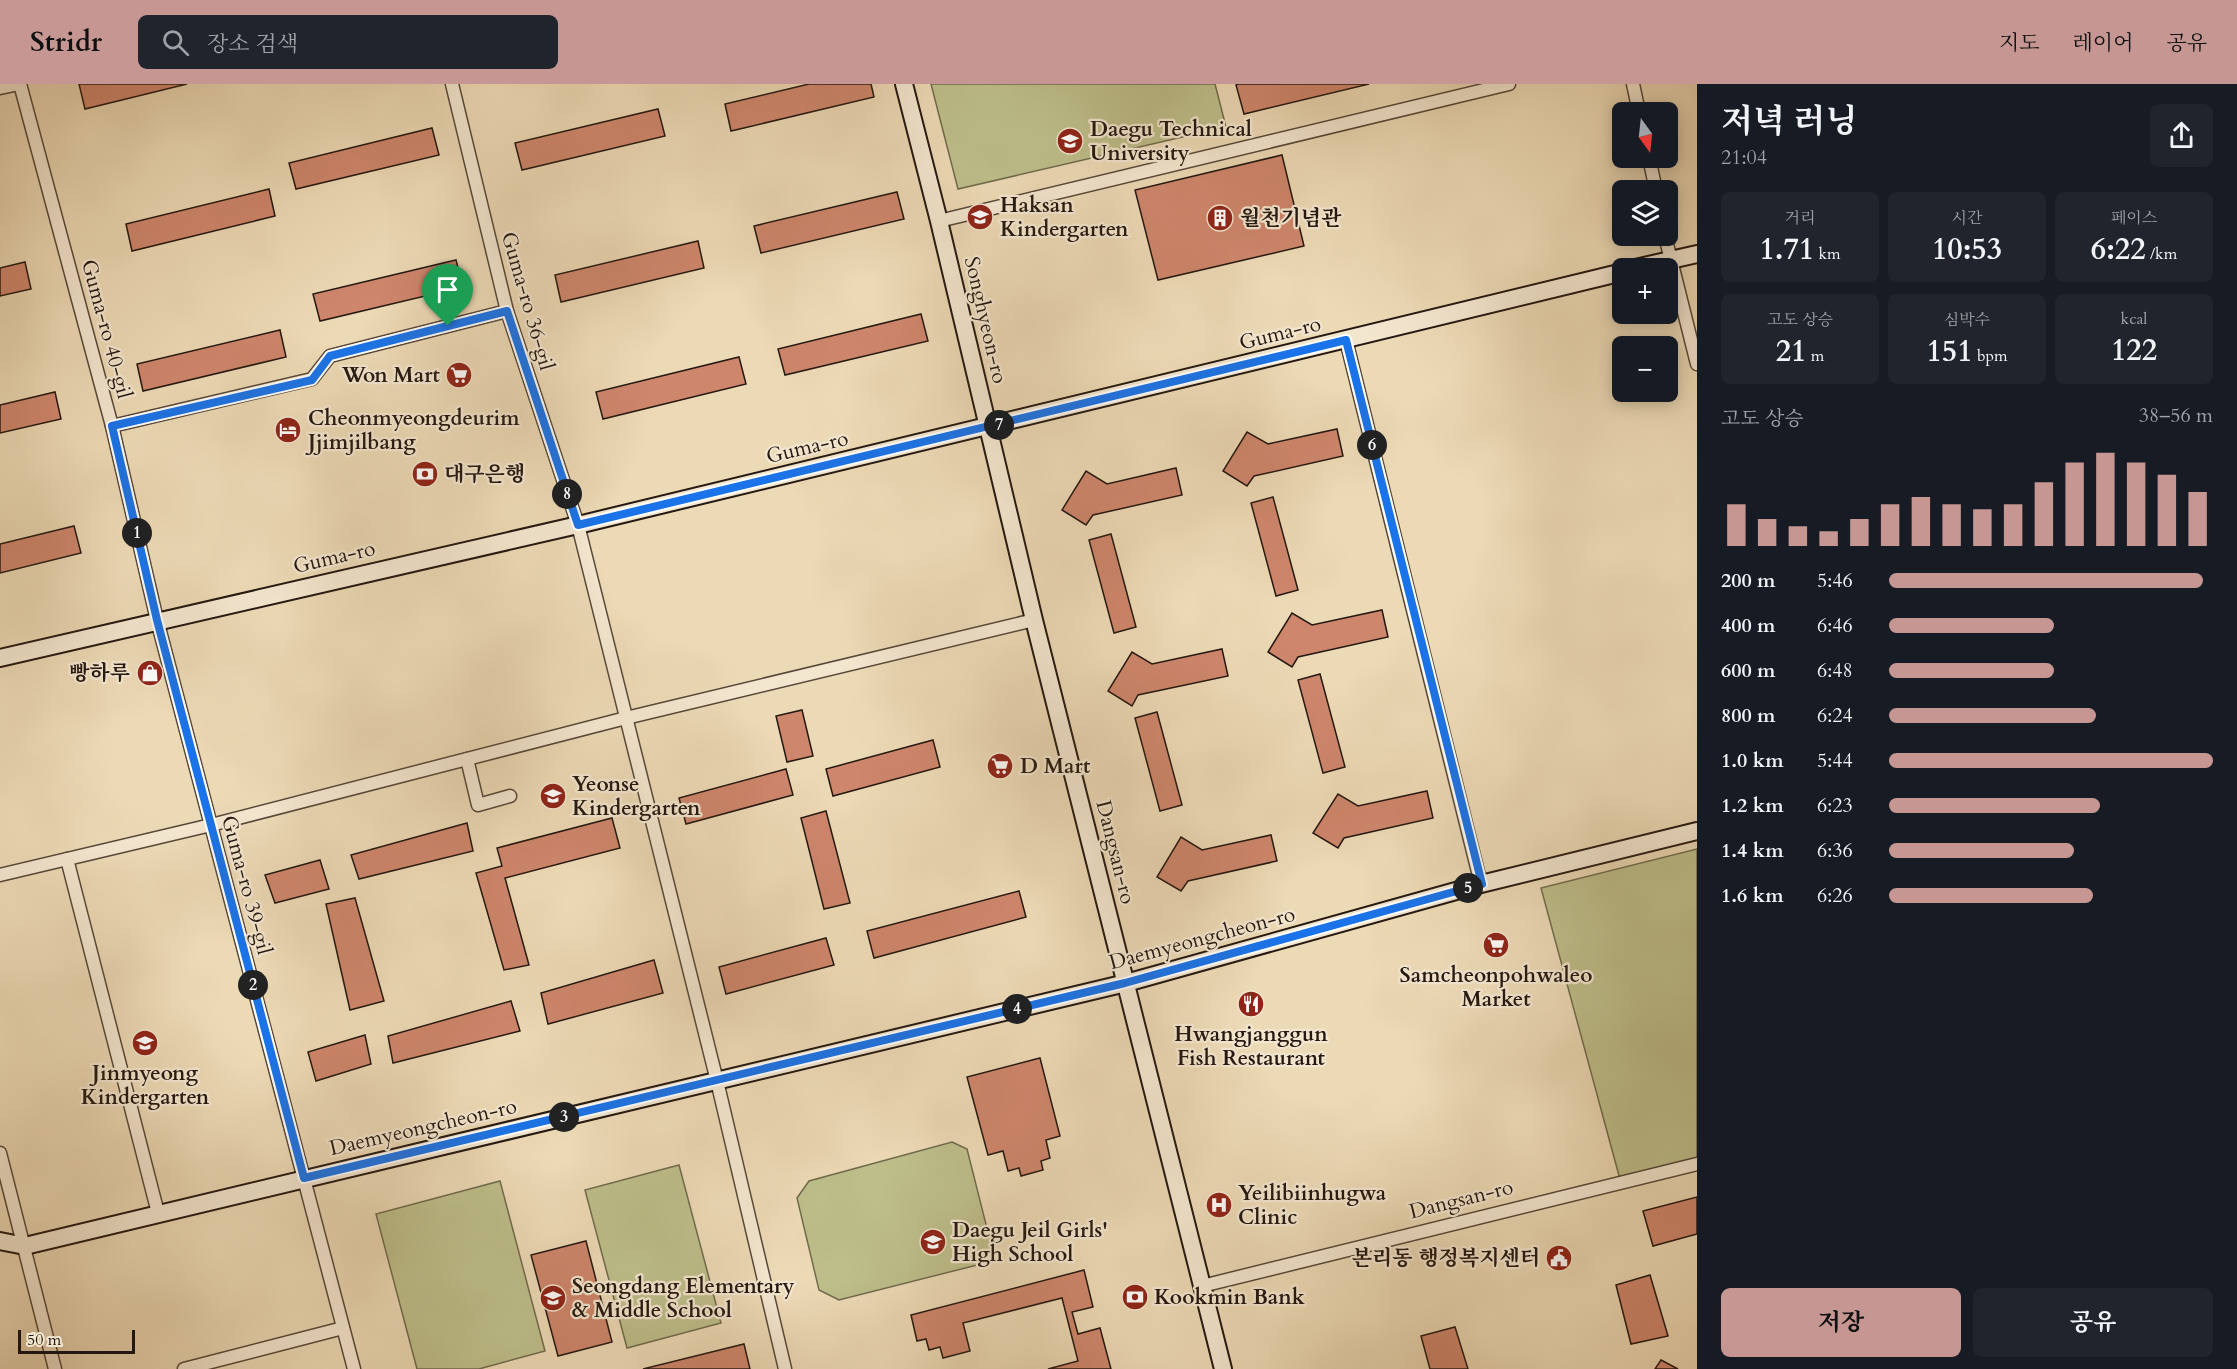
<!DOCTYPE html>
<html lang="ko">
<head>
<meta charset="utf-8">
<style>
  body { margin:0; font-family:Cardo,"Noto Serif KR",serif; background:#20242c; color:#f1f3f6; height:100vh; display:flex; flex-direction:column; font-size:22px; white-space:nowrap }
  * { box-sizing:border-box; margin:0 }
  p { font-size:20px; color:#9ea1a6 }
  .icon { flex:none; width:33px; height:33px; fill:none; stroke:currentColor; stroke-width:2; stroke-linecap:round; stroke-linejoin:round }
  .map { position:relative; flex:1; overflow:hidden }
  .side { display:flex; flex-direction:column; background:#171b24; width:540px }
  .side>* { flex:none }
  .needle { width:39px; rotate:165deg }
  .controls { position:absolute; left:1612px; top:18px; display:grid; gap:12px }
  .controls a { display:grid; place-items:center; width:66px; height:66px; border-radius:9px; background:#171b24; box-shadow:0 3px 15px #0003; font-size:30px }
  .scale { position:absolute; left:18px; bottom:15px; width:117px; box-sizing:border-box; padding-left:6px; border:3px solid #241810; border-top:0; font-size:16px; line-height:21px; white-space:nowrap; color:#241810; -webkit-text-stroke:4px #f3e6cf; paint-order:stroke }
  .pin { position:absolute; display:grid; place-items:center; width:51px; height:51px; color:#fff; margin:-62px -26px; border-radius:50% 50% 50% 0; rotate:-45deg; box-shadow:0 0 6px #0007 }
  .pin .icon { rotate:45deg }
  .km { position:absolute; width:30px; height:30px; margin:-15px; border-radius:50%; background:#222; color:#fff; font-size:16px; line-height:30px; text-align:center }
  .round { display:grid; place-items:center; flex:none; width:63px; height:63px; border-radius:9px; background:#20242c }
  .overview { display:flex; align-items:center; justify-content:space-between; height:102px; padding:0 24px }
  h1 { font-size:33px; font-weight:700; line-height:45px }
  .stats { display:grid; grid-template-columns:repeat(3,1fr); gap:9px; height:102px; padding:6px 24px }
  .stats div { display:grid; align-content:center; border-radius:9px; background:#20242c; text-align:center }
  .stats b { font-size:30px; font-weight:700 }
  .stats small { font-size:16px; font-weight:400 }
  .stats p { font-size:16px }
  .chart { height:168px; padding:12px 24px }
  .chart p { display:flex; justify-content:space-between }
  .chart svg { width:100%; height:108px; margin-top:6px; stroke:#c59692; stroke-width:6 }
  .action { display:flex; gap:12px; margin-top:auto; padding:12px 24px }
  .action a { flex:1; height:69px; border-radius:9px; background:#c59692; color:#111; font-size:24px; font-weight:700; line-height:69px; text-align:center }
  .action a+a { background:#20242c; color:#f1f3f6 }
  ul { padding:0 24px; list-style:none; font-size:20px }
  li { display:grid; grid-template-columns:96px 72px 1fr; align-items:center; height:45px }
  li i { height:15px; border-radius:8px; background:#c59692 }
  header { display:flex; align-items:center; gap:36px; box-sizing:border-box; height:84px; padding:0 30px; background:#c59692; color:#111 }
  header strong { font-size:28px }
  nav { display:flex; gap:33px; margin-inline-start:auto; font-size:21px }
  .search { width:420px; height:54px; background:#20242c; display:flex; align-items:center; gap:15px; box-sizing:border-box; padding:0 21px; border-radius:9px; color:#9ea1a6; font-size:22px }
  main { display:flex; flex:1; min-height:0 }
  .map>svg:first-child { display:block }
  .green { fill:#bdbe8a; stroke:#706b4d; stroke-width:1.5 }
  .building { fill:#ce866c; stroke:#241810; stroke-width:1.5 }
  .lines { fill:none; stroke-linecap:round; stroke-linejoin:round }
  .street-casing { stroke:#564839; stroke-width:15 }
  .secondary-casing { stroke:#241810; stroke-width:20 }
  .street { stroke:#f3e6cf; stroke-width:12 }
  .secondary { stroke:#f3e6cf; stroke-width:16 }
  .route-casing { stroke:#fff; stroke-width:12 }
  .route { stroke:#1a73e8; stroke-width:8 }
  .labels { text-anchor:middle; stroke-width:4.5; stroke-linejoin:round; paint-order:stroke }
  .poi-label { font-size:21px; font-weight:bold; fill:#241810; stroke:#f3e6cf; text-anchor:start }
  .street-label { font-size:21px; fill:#241810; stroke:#f3e6cf }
</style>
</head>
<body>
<header>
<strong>Stridr</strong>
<div class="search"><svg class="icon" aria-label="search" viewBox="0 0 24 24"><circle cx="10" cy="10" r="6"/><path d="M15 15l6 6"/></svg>장소 검색</div>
<nav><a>지도</a><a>레이어</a><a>공유</a></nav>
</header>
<main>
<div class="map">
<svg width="1697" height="1285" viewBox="0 0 1697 1285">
  <rect width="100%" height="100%" fill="#ecd9b5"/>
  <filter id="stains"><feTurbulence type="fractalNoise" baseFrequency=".00333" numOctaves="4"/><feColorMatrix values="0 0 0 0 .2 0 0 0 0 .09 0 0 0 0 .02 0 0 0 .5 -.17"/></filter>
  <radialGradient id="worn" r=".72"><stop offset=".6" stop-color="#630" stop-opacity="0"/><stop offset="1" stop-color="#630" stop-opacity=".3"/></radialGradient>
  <g class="green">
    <polygon points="931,0 1215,0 1226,43 958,105"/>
    <polygon points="1697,765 1697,1080 1621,1099 1541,804"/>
    <polygon points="952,1058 967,1065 992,1164 981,1180 839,1216 819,1206 797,1114 809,1097"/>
    <polygon points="679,1081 721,1239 627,1264 585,1106"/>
    <polygon points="500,1097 545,1267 479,1285 417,1285 376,1130"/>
  </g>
  <g class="building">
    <polygon points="79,0 187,0 85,25"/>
    <polygon points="809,0 871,0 874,13 731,47 725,20"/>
    <polygon points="1238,0 1369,0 1244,30 1236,1"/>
    <polygon points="658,25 665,52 522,86 515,59"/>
    <polygon points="432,44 439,71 296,105 289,79"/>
    <polygon points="1282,71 1304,162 1158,196 1135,106"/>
    <polygon points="269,105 275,132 132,167 126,140"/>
    <polygon points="897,108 904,135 761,169 754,142"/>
    <polygon points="698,157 704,184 561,218 555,191"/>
    <polygon points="456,176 463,203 320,237 313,210"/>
    <polygon points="25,178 31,205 0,212 0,184"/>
    <polygon points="921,230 928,257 785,291 778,265"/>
    <polygon points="280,246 286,273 143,307 137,280"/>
    <polygon points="739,273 746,300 603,335 596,308"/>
    <polygon points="55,308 61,335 0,349 0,321"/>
    <polygon points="1337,345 1343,372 1254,392 1247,402 1223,387 1247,348 1268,360"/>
    <polygon points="1176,384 1182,411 1093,431 1086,441 1062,426 1086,387 1107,400"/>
    <polygon points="1273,413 1298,506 1276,512 1251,419"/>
    <polygon points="74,442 81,469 0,489 0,460"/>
    <polygon points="1111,450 1136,543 1114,549 1089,456"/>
    <polygon points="1382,526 1388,553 1298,573 1292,583 1268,568 1292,529 1312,541"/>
    <polygon points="1222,565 1228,592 1138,611 1132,622 1108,607 1132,568 1152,580"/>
    <polygon points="1320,590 1345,683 1323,689 1298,596"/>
    <polygon points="802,626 813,672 787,678 776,632"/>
    <polygon points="1157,628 1182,721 1160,727 1135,634"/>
    <polygon points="933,656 940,683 833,712 826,685"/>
    <polygon points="786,685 793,711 686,740 679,714"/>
    <polygon points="1427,707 1433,734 1344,754 1338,764 1313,749 1338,710 1358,722"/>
    <polygon points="826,727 850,819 824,825 801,734"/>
    <polygon points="612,734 620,764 505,794 529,881 504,886 476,789 502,782 497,764"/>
    <polygon points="467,739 473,767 359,795 351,771"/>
    <polygon points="1271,751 1277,777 1188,797 1181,807 1157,793 1181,753 1202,766"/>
    <polygon points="320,776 329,805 275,819 265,791"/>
    <polygon points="1019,807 1026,833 874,874 867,847"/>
    <polygon points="355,814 384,917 350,926 326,820"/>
    <polygon points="826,854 834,881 726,910 719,883"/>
    <polygon points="654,876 663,909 548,940 541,909"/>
    <polygon points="511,917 520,947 393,979 388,952"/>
    <polygon points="365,951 371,980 316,997 308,968"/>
    <polygon points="1040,974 1060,1052 1046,1056 1050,1074 1041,1077 1043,1086 1021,1092 1019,1084 1008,1087 1003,1067 988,1071 967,993"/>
    <polygon points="1697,1113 1697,1150 1653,1162 1643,1127"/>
    <polygon points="586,1157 612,1258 558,1272 531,1171"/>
    <polygon points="1084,1186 1093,1223 1072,1228 1078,1250 1100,1244 1111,1285 1048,1285 1078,1277 1062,1214 963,1239 970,1267 943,1274 940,1263 929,1266 926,1255 917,1257 911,1231"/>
    <polygon points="1650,1191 1668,1252 1631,1260 1616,1201"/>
    <polygon points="1455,1243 1468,1285 1430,1285 1421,1252"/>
    <polygon points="744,1260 750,1285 643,1285"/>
    <polygon points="1661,1276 1678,1285 1655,1285"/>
  </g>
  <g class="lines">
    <defs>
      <g id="street">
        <polyline points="20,0 112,342 157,536 354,1285"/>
        <polyline points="452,0 507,227 578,441 717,997 785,1285"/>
        <polyline points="1633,0 1639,28"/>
        <polyline points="0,4 19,0"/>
        <polyline points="1649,74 1656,106"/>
        <polyline points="939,137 1509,0"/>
        <polyline points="1665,152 1697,280"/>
        <polyline points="1346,256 1481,800"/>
        <polyline points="112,342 312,295 330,272 507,227"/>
        <polyline points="467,675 478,721 510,712"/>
        <polyline points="67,775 158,1129"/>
        <polyline points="0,791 211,741 626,634 1034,536"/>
        <polyline points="0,1069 55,1285"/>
        <polyline points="1202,1202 1697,1080"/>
        <polyline points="184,1285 343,1244"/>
      </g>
      <g id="secondary">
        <polyline points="904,0 939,137 1034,536 1223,1285"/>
        <polyline points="1635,184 1697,170"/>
        <polyline points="0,574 578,441 1623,188"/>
        <polyline points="0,1157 25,1162 1126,899 1481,800 1697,747"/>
      </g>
    </defs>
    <use href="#street" class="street-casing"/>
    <use href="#secondary" class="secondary-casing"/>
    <use href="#street" class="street"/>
    <use href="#secondary" class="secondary"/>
  </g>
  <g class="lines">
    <defs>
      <polygon id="route" points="507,227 578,441 1346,256 1482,800 1125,899 304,1094 157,536 112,342 312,296 330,272"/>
    </defs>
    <use href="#route" class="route-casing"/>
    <use href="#route" class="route"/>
  </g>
  <defs>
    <symbol id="university-disc" viewBox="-11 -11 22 22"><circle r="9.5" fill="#8f2418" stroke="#f3e6cf"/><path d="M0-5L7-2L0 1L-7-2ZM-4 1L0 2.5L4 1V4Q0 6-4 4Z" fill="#fff"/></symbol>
    <symbol id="school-disc" viewBox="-11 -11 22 22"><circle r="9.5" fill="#8f2418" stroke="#f3e6cf"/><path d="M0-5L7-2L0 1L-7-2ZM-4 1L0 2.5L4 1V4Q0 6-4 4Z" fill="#fff"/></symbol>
    <symbol id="building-disc" viewBox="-11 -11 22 22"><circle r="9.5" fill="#8f2418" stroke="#f3e6cf"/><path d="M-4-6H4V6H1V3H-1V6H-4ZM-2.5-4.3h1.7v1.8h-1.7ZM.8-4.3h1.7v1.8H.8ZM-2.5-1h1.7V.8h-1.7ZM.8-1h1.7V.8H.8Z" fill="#fff"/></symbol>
    <symbol id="supermarket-disc" viewBox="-11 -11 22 22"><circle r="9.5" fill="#8f2418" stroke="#f3e6cf"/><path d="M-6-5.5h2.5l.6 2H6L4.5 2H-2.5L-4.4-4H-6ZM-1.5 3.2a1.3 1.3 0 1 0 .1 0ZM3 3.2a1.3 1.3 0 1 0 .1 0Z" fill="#fff"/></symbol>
    <symbol id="hotel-disc" viewBox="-11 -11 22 22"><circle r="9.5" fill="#8f2418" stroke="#f3e6cf"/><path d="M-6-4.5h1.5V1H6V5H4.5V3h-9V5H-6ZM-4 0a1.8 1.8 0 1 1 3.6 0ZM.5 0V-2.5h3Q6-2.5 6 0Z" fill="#fff"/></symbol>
    <symbol id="bank-disc" viewBox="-11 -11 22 22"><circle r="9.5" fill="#8f2418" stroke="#f3e6cf"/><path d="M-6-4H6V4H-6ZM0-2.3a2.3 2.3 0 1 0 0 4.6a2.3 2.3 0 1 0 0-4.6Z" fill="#fff"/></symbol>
    <symbol id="shop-disc" viewBox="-11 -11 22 22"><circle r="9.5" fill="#8f2418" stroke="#f3e6cf"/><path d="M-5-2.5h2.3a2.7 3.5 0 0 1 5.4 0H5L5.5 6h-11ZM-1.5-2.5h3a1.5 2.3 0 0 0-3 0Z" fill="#fff"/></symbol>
    <symbol id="restaurant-disc" viewBox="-11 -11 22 22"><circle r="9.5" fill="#8f2418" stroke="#f3e6cf"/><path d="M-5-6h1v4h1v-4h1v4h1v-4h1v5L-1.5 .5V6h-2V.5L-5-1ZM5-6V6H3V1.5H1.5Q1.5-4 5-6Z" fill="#fff"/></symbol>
    <symbol id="hospital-disc" viewBox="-11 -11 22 22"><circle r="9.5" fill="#8f2418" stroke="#f3e6cf"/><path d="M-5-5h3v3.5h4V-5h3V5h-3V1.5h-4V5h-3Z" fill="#fff"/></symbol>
    <symbol id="civic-disc" viewBox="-11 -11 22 22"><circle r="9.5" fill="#8f2418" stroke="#f3e6cf"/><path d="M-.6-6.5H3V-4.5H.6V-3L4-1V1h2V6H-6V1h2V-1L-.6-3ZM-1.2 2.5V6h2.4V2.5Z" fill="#fff"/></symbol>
  </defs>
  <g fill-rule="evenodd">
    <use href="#university-disc" x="1055" y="42" width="30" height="30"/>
    <use href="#school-disc" x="965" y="118" width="30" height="30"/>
    <use href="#building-disc" x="1205" y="119" width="30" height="30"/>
    <use href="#supermarket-disc" x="444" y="276" width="30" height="30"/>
    <use href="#hotel-disc" x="273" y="331" width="30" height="30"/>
    <use href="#bank-disc" x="410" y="375" width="30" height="30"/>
    <use href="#shop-disc" x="135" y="574" width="30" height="30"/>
    <use href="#supermarket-disc" x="985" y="667" width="30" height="30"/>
    <use href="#school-disc" x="538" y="697" width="30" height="30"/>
    <use href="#supermarket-disc" x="1481" y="846" width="30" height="30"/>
    <use href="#restaurant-disc" x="1236" y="905" width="30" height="30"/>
    <use href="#school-disc" x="130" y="944" width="30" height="30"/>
    <use href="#hospital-disc" x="1204" y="1106" width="30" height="30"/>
    <use href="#school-disc" x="918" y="1143" width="30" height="30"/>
    <use href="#civic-disc" x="1544" y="1159" width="30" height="30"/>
    <use href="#bank-disc" x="1120" y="1198" width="30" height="30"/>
    <use href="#school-disc" x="538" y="1199" width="30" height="30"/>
  </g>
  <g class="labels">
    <g class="poi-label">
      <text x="1090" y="52">Daegu Technical<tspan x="1090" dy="24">University</tspan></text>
      <text x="1000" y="128">Haksan<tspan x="1000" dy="24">Kindergarten</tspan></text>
      <text x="1240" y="141">월천기념관</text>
      <text x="440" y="298" text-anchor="end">Won Mart</text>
      <text x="308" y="341">Cheonmyeongdeurim<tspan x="308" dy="24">Jjimjilbang</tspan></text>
      <text x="444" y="397">대구은행</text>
      <text x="130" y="596" text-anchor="end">빵하루</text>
      <text x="1020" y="689">D Mart</text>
      <text x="572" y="707">Yeonse<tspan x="572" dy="24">Kindergarten</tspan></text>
      <text x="1496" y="898" text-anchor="middle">Samcheonpohwaleo<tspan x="1496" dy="24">Market</tspan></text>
      <text x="1251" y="957" text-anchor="middle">Hwangjanggun<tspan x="1251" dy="24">Fish Restaurant</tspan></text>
      <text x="145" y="996" text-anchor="middle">Jinmyeong<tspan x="145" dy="24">Kindergarten</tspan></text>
      <text x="1238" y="1116">Yeilibiinhugwa<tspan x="1238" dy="24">Clinic</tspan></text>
      <text x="952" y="1153">Daegu Jeil Girls'<tspan x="952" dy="24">High School</tspan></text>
      <text x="1540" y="1181" text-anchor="end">본리동 행정복지센터</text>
      <text x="572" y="1209">Seongdang Elementary<tspan x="572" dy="24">&amp; Middle School</tspan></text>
      <text x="1154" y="1220">Kookmin Bank</text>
    </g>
    <g class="street-label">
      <text transform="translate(528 217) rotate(74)" y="7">Guma-ro 36-gil</text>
      <text transform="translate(986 236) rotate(77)" y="7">Songhyeon-ro</text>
      <text transform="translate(107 245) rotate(75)" y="7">Guma-ro 40-gil</text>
      <text transform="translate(1280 249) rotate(-14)" y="7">Guma-ro</text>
      <text transform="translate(807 363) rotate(-13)" y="7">Guma-ro</text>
      <text transform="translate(334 473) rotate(-13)" y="7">Guma-ro</text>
      <text transform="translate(1116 768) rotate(76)" y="7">Dangsan-ro</text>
      <text transform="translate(247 801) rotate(75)" y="7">Guma-ro 39-gil</text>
      <text transform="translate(1202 854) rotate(-15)" y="7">Daemyeongcheon-ro</text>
      <text transform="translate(423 1043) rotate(-13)" y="7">Daemyeongcheon-ro</text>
      <text transform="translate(1461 1115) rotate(-14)" y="7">Dangsan-ro</text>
    </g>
  </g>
  <rect width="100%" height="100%" filter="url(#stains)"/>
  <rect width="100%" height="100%" fill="url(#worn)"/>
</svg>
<div class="controls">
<a><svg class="needle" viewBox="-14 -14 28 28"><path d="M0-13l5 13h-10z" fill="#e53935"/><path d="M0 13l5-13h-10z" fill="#9ea1a6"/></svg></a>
<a><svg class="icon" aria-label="layers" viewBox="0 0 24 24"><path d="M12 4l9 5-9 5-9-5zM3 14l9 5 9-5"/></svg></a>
<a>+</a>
<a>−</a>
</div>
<div class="scale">50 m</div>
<div class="pin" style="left:448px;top:242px;background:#1e9e55"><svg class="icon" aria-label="arrive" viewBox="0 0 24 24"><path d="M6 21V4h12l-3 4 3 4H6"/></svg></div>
<b class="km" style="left:137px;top:449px">1</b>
<b class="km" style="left:253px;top:901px">2</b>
<b class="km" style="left:564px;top:1033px">3</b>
<b class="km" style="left:1017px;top:925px">4</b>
<b class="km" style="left:1468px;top:804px">5</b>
<b class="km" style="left:1372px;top:361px">6</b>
<b class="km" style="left:999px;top:341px">7</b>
<b class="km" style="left:567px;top:410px">8</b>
</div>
<section class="side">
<div class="overview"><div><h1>저녁 러닝</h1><p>21:04</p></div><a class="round"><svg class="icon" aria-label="share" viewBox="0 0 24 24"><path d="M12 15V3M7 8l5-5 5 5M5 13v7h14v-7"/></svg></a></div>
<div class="stats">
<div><p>거리</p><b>1.71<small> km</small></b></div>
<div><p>시간</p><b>10:53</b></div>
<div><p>페이스</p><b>6:22<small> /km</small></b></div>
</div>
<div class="stats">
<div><p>고도 상승</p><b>21<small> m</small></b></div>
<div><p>심박수</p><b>151<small> bpm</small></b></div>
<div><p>kcal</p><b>122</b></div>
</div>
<div class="chart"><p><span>고도 상승</span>38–56 m</p>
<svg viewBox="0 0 160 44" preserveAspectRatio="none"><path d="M5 44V27M15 44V33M25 44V36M35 44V38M45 44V33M55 44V27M65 44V24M75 44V27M85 44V29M95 44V27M105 44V18M115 44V10M125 44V6M135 44V10M145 44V15M155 44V22"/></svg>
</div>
<ul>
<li><b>200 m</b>5:46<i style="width:97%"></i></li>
<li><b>400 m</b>6:46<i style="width:51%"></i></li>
<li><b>600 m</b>6:48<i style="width:51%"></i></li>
<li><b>800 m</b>6:24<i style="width:64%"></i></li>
<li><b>1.0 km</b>5:44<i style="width:100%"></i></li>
<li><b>1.2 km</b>6:23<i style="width:65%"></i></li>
<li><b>1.4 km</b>6:36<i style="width:57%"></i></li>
<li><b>1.6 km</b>6:26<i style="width:63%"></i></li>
</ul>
<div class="action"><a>저장</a><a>공유</a></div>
</section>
</main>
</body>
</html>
